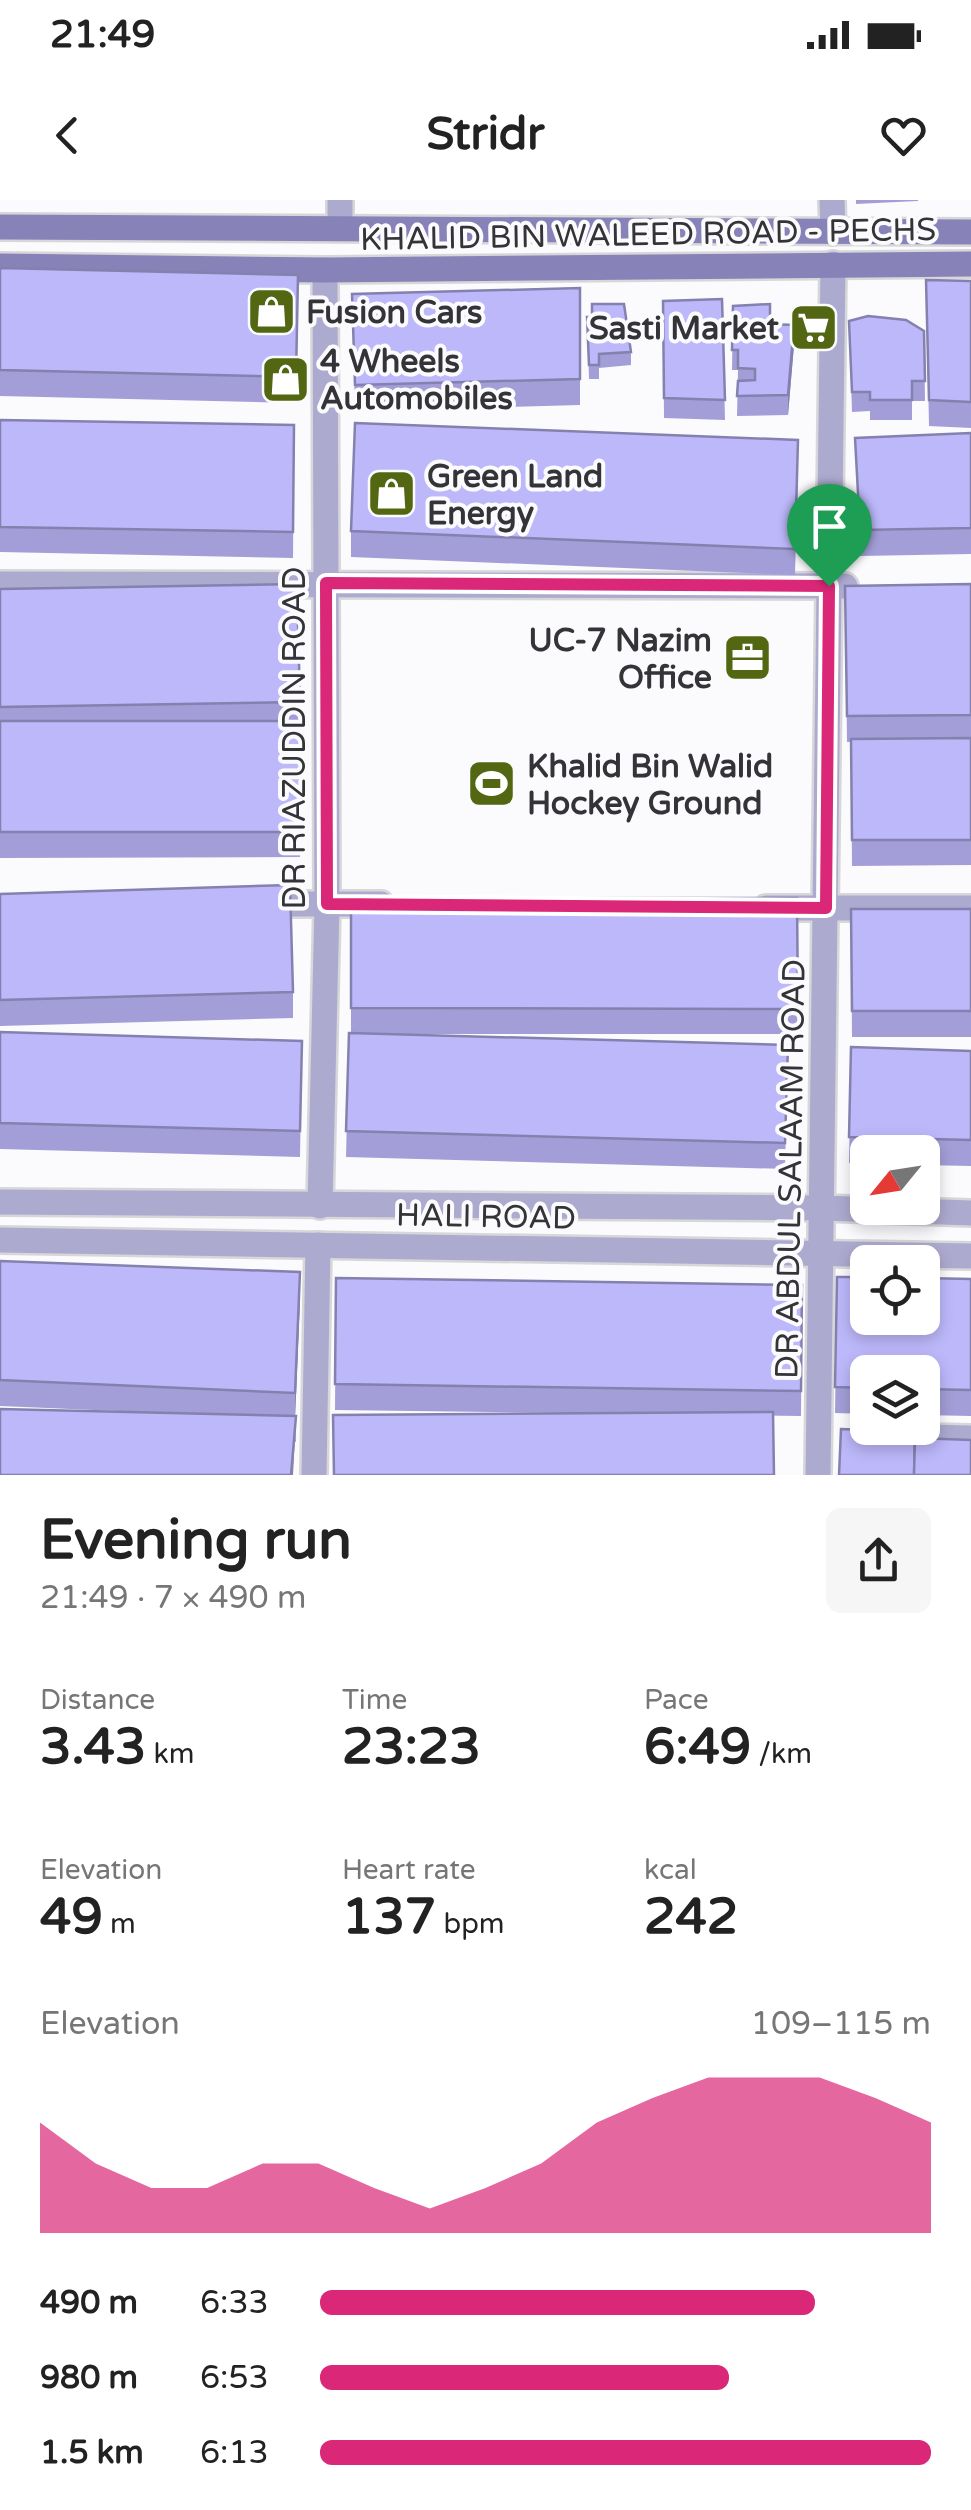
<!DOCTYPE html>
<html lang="en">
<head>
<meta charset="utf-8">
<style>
  body { margin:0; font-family:"Varela Round",sans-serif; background:#f6f6f6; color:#222; height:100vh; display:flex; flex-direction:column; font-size:38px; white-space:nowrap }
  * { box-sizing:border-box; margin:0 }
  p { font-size:32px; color:#767676 }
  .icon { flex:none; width:55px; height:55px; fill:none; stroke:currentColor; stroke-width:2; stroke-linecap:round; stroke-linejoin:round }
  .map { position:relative; height:1275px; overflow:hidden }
  .panel { display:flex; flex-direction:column; background:#fff; flex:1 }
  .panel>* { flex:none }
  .needle { width:65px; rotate:240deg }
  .controls { position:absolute; left:850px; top:935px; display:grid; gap:20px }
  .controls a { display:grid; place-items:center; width:90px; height:90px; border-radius:15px; background:#fff; box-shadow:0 5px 15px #0003; font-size:50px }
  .pin { position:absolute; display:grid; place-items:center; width:85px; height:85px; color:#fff; margin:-102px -42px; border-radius:50% 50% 50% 0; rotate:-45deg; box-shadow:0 0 10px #0007 }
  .pin .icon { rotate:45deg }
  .round { display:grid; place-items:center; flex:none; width:105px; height:105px; border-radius:15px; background:#f6f6f6 }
  .summary { display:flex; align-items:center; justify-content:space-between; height:170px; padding:0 40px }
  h1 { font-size:55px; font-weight:700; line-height:75px }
  .metrics { display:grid; grid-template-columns:repeat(3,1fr); gap:15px; height:170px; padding:10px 40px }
  .metrics div { display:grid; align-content:center }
  .metrics b { font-size:50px; font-weight:700 }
  .metrics small { font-size:28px; font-weight:400 }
  .metrics p { font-size:28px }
  .chart { height:280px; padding:20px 40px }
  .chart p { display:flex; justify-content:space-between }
  .chart svg { width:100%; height:180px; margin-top:10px; fill:#db2777; opacity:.7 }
  ul { padding:0 40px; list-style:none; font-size:32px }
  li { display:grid; grid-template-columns:160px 120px 1fr; align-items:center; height:75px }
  li i { height:25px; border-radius:12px; background:#db2777 }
  .status { display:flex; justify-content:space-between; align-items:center; height:70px; padding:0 50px; background:#fff; direction:ltr }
  .status svg { height:28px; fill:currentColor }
  header { display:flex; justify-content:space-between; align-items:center; height:130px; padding:0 40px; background:#fff; font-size:45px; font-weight:700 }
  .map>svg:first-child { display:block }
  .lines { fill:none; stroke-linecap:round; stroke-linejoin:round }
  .street-casing { stroke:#d7d7da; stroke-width:30 }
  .secondary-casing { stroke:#d7d7da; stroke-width:30 }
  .street { stroke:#adaacf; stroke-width:25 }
  .secondary { stroke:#8782b7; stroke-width:25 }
  .wall { fill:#a39ed7 }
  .shaded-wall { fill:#8481af }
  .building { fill:#bdb8fa; stroke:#8481af; stroke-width:2.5 }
  .route-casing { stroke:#fff; stroke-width:20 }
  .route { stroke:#db2777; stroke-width:12 }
  .labels { text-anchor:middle; stroke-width:8; stroke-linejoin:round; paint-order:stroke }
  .street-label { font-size:32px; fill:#333338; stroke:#fbfbfe }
  .poi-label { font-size:32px; font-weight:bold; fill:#333338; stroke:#fbfbfe; text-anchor:start }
</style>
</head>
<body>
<div class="status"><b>21:49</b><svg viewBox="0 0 49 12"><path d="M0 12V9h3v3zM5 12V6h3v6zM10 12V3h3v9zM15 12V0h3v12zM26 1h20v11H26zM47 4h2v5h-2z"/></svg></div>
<header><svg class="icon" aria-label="back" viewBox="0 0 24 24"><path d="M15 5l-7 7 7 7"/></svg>Stridr<svg class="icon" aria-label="heart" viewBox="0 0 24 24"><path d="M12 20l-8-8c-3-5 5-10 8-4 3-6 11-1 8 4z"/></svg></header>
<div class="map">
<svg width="971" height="1275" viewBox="0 0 971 1275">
  <rect width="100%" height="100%" fill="#fbfbfe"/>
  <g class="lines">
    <defs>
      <g id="street">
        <polyline points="340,0 340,28"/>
        <polyline points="832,0 833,32"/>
        <polyline points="0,384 845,386"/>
        <polyline points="256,704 381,704"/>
        <polyline points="766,708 971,708"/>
        <polyline points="0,1002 821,1008 971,1013"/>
        <polyline points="320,1006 327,704 325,70"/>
        <polyline points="0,1040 971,1056"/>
        <polyline points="881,1236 971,1238"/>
        <polyline points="314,1275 318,1045"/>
        <polyline points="818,1275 833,64"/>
      </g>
      <g id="secondary">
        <polyline points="0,27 971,32"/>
        <polyline points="0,66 325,70 971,64"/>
      </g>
    </defs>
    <use href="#street" class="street-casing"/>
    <use href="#secondary" class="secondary-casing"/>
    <use href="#street" class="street"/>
    <use href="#secondary" class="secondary"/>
  </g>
  <g class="wall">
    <polygon points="856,0 918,0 918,1 856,4"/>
    <polygon points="0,68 298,75 296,203 0,196"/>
    <polygon points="926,80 971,81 971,228 929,226"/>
    <polygon points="580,88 580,205 355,211 352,94"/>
    <polygon points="722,99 725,220 664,218 663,101"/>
    <polygon points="733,106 770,124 794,145 788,215 737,216 738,170 732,170"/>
    <polygon points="587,117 631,152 631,165 599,168 599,179 589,179"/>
    <polygon points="849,121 924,131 925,201 912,201 912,220 870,220 870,211 852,212"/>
    <polygon points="0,220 294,225 293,358 0,352"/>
    <polygon points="971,233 971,354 860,356 855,238"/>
    <polygon points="798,266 795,375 351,357 351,331"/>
    <polygon points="971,384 971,665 852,666 851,542 847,542 845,386"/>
    <polygon points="0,389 300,502 300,657 0,658"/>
    <polygon points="0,694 293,792 293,818 0,826"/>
    <polygon points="351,698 797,698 798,834 388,834 788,845 785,969 346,957 349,833 351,833"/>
    <polygon points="851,709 971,709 971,837 852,837"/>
    <polygon points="0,832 302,841 300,957 0,949"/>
    <polygon points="851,847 971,851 971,966 922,965 922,952 868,952 868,963 849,963"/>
    <polygon points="0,1061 300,1098 295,1216 296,1242 165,1213 0,1206"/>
    <polygon points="837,1077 971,1079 971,1216 922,1215 922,1172 868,1172 868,1214 835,1213"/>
    <polygon points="336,1078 802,1085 801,1216 335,1210"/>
  </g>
  <g class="shaded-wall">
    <polygon points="794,125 794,145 788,215 788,195"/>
    <polygon points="300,1072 300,1098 295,1219 295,1193"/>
    <polygon points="296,1216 293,1275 291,1275"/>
  </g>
  <g class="building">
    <polygon points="0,68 298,75 296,177 0,170"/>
    <polygon points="926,80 971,81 971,202 929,200"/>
    <polygon points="580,88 580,179 355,185 352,94"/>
    <polygon points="722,99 725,200 664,198 663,101"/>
    <polygon points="592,104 624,104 631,152 599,154 599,165 589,165 587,117 592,117"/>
    <polygon points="770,104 770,124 794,125 788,195 737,196 738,181 755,180 755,169 738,168 738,150 732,150 733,106"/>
    <polygon points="868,116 906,120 924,131 925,181 912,181 912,200 870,200 870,192 852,192 849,121"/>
    <polygon points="0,220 294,225 293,332 0,327"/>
    <polygon points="355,223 798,240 795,349 351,331"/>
    <polygon points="971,233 971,328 860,330 855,238"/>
    <polygon points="297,384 300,502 0,507 0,389"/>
    <polygon points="971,384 971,515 847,516 845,386"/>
    <polygon points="0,521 299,521 300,632 0,632"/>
    <polygon points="971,538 971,640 852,640 851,539"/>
    <polygon points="290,685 293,792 0,800 0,694"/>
    <polygon points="351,698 797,698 798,809 351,808"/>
    <polygon points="851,709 971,709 971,811 852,811"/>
    <polygon points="0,832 302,841 300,931 0,923"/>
    <polygon points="349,833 788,845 785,943 346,931"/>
    <polygon points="851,847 971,851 971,940 849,937"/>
    <polygon points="0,1061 300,1072 295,1193 0,1180"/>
    <polygon points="837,1077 868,1077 868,1118 922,1118 922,1078 971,1079 971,1190 922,1189 922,1172 868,1172 868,1188 835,1187"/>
    <polygon points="336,1078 802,1085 801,1191 335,1184"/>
    <polygon points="0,1209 296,1216 291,1275 0,1275"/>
    <polygon points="773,1212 774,1275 334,1275 333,1215"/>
    <polygon points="841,1229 915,1232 914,1275 839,1275"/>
    <polygon points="915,1238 971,1240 971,1275 914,1275"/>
  </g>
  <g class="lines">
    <defs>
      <polygon id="route" points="326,383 829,386 826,708 327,704"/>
    </defs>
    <use href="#route" class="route-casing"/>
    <use href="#route" class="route"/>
  </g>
  <defs>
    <symbol id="shop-square" viewBox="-11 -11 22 22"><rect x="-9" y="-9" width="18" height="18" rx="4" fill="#536712" stroke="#fbfbfe"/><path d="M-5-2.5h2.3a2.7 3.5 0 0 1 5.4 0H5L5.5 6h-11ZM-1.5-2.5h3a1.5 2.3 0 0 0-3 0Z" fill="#fff"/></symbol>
    <symbol id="supermarket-square" viewBox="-11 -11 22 22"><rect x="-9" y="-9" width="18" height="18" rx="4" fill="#536712" stroke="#fbfbfe"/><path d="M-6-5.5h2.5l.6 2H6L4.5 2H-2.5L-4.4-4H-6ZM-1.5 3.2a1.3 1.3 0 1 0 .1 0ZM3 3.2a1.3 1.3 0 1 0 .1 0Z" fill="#fff"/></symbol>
    <symbol id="office-square" viewBox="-11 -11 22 22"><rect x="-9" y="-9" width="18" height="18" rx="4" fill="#536712" stroke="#fbfbfe"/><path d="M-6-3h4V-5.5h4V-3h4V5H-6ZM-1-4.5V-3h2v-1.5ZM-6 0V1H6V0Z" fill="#fff"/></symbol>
    <symbol id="stadium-square" viewBox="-11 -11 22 22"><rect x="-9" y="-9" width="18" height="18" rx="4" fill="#536712" stroke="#fbfbfe"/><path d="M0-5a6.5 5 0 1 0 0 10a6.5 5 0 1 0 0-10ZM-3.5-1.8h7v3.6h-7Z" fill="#fff"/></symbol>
  </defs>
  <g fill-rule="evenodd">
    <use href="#shop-square" x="244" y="84" width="55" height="55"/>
    <use href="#supermarket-square" x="786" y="100" width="55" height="55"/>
    <use href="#shop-square" x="258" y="152" width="55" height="55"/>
    <use href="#shop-square" x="364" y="266" width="55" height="55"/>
    <use href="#office-square" x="720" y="430" width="55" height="55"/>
    <use href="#stadium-square" x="464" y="556" width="55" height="55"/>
  </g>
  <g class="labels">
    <g class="street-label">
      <text transform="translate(648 34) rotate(-1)" y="11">KHALID BIN WALEED ROAD - PECHS</text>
      <text transform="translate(294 538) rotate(-90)" y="11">DR RIAZUDDIN ROAD</text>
      <text transform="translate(790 969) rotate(-89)" y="11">DR ABDUL SALAAM ROAD</text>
      <text transform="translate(486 1016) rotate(1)" y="11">HALI ROAD</text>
    </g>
    <g class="poi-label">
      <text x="306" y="123">Fusion Cars</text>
      <text x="779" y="139" text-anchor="end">Sasti Market</text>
      <text x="320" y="172">4 Wheels<tspan x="320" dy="37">Automobiles</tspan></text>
      <text x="427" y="287">Green Land<tspan x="427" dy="37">Energy</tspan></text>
      <text x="712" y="451" text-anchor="end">UC-7 Nazim<tspan x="712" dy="37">Office</tspan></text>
      <text x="527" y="577">Khalid Bin Walid<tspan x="527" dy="37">Hockey Ground</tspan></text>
    </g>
  </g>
</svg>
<div class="controls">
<a><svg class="needle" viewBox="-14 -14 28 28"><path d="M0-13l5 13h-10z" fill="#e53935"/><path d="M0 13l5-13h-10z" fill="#767676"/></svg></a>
<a><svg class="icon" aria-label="locate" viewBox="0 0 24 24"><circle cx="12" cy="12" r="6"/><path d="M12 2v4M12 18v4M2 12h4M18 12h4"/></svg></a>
<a><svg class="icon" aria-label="layers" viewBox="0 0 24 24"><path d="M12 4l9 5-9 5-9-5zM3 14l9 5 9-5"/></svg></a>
</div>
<div class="pin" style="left:829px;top:386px;background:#1e9e55"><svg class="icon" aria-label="arrive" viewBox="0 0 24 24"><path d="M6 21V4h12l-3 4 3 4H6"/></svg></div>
</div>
<section class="panel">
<div class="summary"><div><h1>Evening run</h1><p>21:49 · 7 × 490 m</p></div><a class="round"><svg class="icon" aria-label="share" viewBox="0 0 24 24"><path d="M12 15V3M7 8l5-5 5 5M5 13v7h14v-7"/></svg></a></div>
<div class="metrics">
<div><p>Distance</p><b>3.43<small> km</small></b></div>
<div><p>Time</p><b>23:23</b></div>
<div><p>Pace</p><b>6:49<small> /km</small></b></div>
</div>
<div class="metrics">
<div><p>Elevation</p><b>49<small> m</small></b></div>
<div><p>Heart rate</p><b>137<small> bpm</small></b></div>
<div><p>kcal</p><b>242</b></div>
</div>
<div class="chart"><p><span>Elevation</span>109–115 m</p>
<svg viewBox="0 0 160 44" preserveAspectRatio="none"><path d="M0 44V17L10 27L20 33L30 33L40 27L50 27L60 33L70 38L80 33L90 27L100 17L110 11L120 6L130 6L140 6L150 11L160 17V44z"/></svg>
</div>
<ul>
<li><b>490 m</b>6:33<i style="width:81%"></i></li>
<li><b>980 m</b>6:53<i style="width:67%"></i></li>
<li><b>1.5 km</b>6:13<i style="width:100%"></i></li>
</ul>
</section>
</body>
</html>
